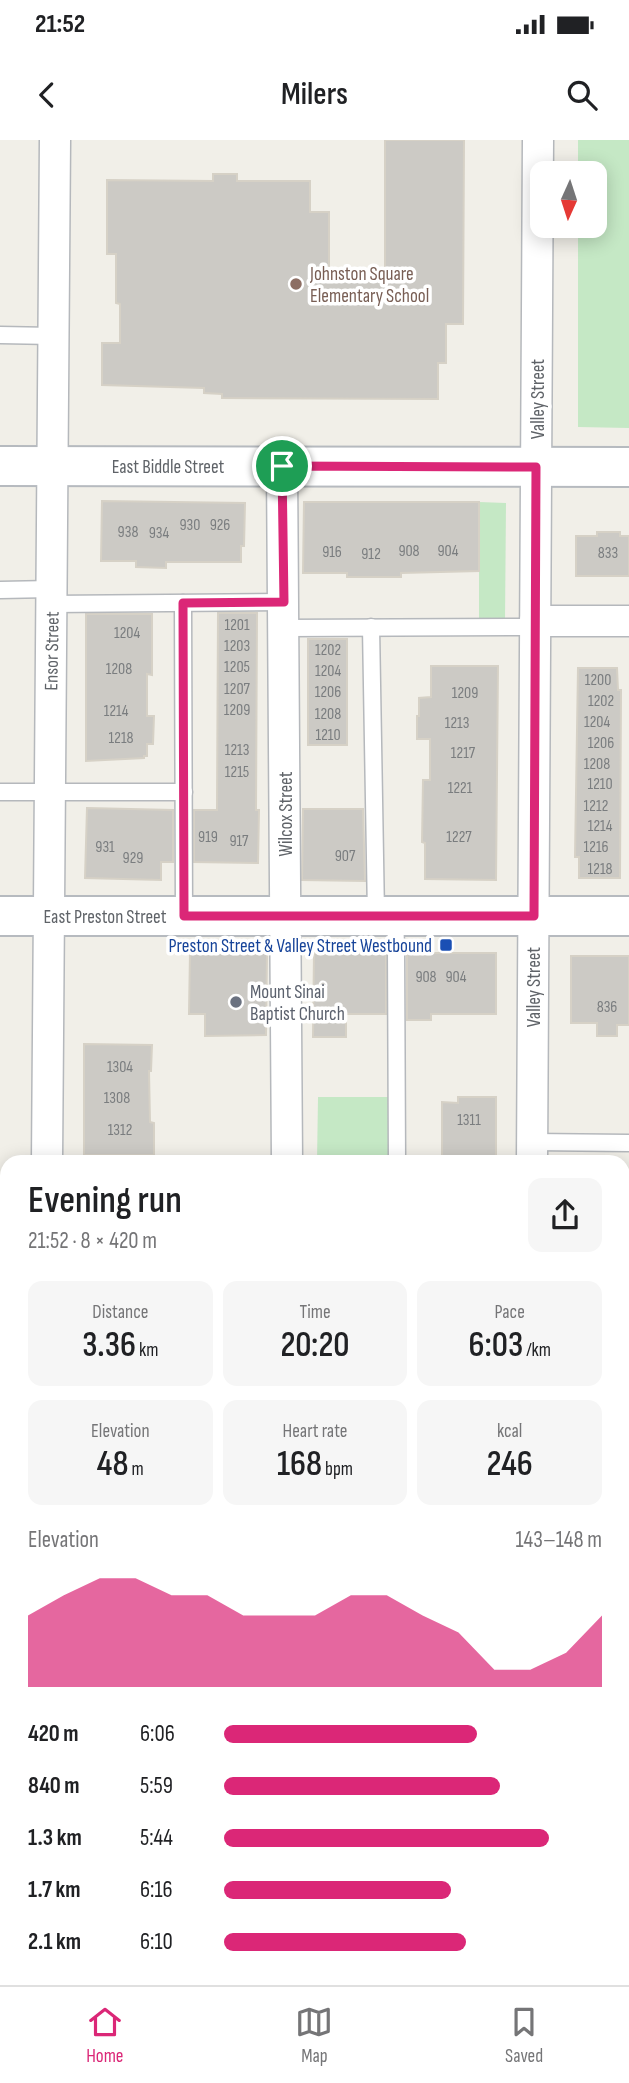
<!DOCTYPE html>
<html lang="en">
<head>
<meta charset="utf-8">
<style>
  body { margin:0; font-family:"Sofia Sans Condensed",sans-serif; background:#f6f6f6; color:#202124; height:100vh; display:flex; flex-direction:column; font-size:26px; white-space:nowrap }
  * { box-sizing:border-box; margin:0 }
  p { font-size:23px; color:#757577 }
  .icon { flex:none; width:38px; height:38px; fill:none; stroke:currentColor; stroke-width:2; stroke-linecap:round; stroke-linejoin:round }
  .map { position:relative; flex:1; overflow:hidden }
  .sheet { position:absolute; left:0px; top:1015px; width:630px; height:831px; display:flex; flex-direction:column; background:#fff; border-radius:21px 21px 0 0; box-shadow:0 4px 18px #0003 }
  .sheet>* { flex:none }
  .needle { width:46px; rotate:183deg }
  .buttons { position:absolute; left:530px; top:21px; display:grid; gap:14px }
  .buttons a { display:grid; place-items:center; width:77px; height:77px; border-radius:14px; background:#fff; box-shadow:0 4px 18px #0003; font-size:35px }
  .pin { position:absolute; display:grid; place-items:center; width:60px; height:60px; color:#fff; margin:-30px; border:4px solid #fff; border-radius:50%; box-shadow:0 2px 7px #0007 }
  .round { display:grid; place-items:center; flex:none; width:74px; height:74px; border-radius:14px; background:#f6f6f6 }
  .overview { display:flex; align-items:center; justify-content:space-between; height:119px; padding:0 28px }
  h1 { font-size:38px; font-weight:600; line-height:52px }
  .metrics { display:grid; grid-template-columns:repeat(3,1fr); gap:10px; height:119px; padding:7px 28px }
  .metrics div { display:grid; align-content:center; border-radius:14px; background:#f6f6f6; text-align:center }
  .metrics b { font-size:35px; font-weight:600 }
  .metrics small { font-size:19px; font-weight:400 }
  .metrics p { font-size:19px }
  .chart { height:196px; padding:14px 28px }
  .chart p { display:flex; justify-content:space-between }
  .chart svg { width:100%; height:126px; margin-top:7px; fill:#db2777; opacity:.7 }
  ul { padding:0 28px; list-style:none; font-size:23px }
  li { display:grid; grid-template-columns:112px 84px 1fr; align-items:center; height:52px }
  li i { height:18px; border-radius:9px; background:#db2777 }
  .status { display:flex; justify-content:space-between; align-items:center; height:49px; padding:0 35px; background:#fff; direction:ltr }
  .status svg { height:19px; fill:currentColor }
  header { display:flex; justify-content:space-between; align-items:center; height:91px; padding:0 28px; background:#fff; font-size:32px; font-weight:600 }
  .dock { display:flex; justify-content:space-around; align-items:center; height:98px; border-top:2px solid #e0e0e0; background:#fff; font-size:19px; color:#757577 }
  .dock a { display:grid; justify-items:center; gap:4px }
  .dock .on { color:#db2777 }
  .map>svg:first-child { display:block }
  .green { fill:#c5e8c5 }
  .building { fill:#cccac5; stroke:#d6d1c6; stroke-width:2 }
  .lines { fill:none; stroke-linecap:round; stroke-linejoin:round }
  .service-casing { stroke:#b5b8bc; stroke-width:19 }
  .minor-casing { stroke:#b5b8bc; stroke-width:33 }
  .secondary-casing { stroke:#b6babf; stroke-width:42 }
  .path { stroke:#9cc7a9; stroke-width:4.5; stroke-dasharray:7 3.5; stroke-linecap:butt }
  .service { stroke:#fff; stroke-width:16 }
  .minor { stroke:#fff; stroke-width:30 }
  .secondary { stroke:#fff; stroke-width:38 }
  .route-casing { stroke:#fff; stroke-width:14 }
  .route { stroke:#db2777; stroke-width:9 }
  .education-dot { fill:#8d6e63; stroke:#fff; stroke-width:2.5 }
  .transit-dot { fill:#1a4fb4; stroke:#fff; stroke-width:2.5 }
  .worship-dot { fill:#6b7280; stroke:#fff; stroke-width:2.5 }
  .labels { text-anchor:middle; stroke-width:7; stroke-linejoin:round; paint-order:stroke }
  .number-label { font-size:16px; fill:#7a7d7f }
  .education-label { font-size:19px; fill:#785e54; stroke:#fff; text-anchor:start }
  .street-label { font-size:19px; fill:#5f6368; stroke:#fff }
  .transit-label { font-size:19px; fill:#164399; stroke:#fff; text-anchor:end }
  .worship-label { font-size:19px; fill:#5b616d; stroke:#fff; text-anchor:start }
</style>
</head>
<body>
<div class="status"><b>21:52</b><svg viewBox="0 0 49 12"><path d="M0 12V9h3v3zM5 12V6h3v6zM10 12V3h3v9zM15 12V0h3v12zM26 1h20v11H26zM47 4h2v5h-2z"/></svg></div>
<header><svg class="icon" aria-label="back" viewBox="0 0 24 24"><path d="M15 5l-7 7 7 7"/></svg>Milers<svg class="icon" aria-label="search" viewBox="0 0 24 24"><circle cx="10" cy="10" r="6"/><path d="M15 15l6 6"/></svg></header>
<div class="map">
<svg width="629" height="1845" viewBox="0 0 629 1845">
  <rect width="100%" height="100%" fill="#f1efe8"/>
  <g class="green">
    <polygon points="578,0 629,0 629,288 578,287 578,86 595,86 595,33 578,33"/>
    <polygon points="479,362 506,363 505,482 479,482"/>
    <polygon points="318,957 394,957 393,1022 317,1022"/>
    <polygon points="623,1267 629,1267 629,1845 80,1845 80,1839 623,1839"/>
    <rect x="0" y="1358" width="7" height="295"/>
    <polygon points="7,1703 7,1834 0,1834 0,1704"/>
  </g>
  <g class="building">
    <polygon points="385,0 464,0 463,184 446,184 446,223 438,223 438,259 222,258 222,254 204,253 204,248 102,245 102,203 120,203 120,164 116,163 116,114 107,114 107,40 213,41 213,34 237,34 237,41 310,41 310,72 329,72 329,136 385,137"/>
    <polygon points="102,361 245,363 244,406 241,406 241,422 166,422 166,428 136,427 136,421 101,421"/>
    <polygon points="304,362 479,362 479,431 401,433 401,437 347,437 347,433 303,433"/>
    <polygon points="597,392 620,392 620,396 629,396 629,436 576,436 576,396 597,396"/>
    <polygon points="218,473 257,473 256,670 259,670 258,723 194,722 194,670 217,670"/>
    <polygon points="86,474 152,474 152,535 147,534 147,576 154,576 153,604 147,604 147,616 144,616 144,618 86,621"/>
    <rect x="308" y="499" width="39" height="106"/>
    <polygon points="431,526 498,526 496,740 425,739 425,703 422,702 423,640 430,640 430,599 417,599 417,576 419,576 419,558 431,557"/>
    <polygon points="578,528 617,528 618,550 621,550 620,738 579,738 579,717 575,717"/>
    <polygon points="87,668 173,670 173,722 161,722 161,740 85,738"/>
    <polygon points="303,669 363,669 365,741 302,740"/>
    <polygon points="190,813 267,813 266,895 205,896 205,874 189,874"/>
    <polygon points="314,813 386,813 386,874 346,874 346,897 313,897"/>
    <polygon points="407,813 496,813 496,874 431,874 431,880 407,880"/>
    <polygon points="571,816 629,816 629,885 617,885 617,896 597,896 597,883 571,883"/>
    <polygon points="84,904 152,905 151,931 149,931 150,982 154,983 154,1015 84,1015"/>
    <polygon points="458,957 496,957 496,1022 442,1022 442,962 458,963"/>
  </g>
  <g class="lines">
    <defs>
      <g id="service">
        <polyline points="0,195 53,196"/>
        <polyline points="0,450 51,449"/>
        <polyline points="183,463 184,776"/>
        <polyline points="51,464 284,462"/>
        <polyline points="371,487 376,775"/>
        <polyline points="284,488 535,487"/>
        <polyline points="0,652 184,652"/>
        <polyline points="395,776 396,806 397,1022"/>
        <polyline points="532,1002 629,1003"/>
        <polyline points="623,1336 629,1336"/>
        <polyline points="0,1348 7,1348"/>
        <polyline points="143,1845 143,1839"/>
        <polyline points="464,1845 464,1839"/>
      </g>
      <g id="minor">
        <polyline points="282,326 287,1022"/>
        <polyline points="535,481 629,481"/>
        <polyline points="47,1022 55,0"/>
        <polyline points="532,1022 538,0"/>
        <polyline points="0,1227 7,1227"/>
        <polyline points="623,1227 629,1227"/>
        <polyline points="0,1680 7,1680"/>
        <polyline points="64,1845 64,1839"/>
      </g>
      <g id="secondary">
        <polyline points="0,326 629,327"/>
        <polyline points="0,776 629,776"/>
      </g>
    </defs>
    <use href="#service" class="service-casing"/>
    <use href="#minor" class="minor-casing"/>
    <use href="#secondary" class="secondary-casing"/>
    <g class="path">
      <polyline points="623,1403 629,1405"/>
      <polyline points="623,1536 629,1539"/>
      <polyline points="623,1715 629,1708"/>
      <polyline points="561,1845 563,1839"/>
    </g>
    <use href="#service" class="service"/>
    <use href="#minor" class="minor"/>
    <use href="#secondary" class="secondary"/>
  </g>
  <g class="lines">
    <defs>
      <polygon id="route" points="282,326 536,327 534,776 184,776 183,463 284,462"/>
    </defs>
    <use href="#route" class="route-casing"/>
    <use href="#route" class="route"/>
  </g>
  <circle class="education-dot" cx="296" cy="144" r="7"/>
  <rect class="transit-dot" x="439" y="798" width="14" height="14" rx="3.5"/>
  <circle class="worship-dot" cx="236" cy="862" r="7"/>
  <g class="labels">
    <g class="number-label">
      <text x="190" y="390">930</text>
      <text x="220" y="390">926</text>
      <text x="128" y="397">938</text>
      <text x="159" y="398">934</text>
      <text x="409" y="416">908</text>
      <text x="448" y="416">904</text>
      <text x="332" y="417">916</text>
      <text x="608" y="418">833</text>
      <text x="371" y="419">912</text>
      <text x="237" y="490">1201</text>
      <text x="127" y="498">1204</text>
      <text x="237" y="511">1203</text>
      <text x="328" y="515">1202</text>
      <text x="237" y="532">1205</text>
      <text x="119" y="534">1208</text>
      <text x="328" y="536">1204</text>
      <text x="598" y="545">1200</text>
      <text x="237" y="554">1207</text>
      <text x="328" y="557">1206</text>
      <text x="465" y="558">1209</text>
      <text x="601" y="566">1202</text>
      <text x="237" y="575">1209</text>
      <text x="116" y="576">1214</text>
      <text x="328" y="579">1208</text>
      <text x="597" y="587">1204</text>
      <text x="457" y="588">1213</text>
      <text x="328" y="600">1210</text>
      <text x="121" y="603">1218</text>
      <text x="601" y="608">1206</text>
      <text x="237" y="615">1213</text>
      <text x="463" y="618">1217</text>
      <text x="597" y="629">1208</text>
      <text x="237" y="637">1215</text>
      <text x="600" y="649">1210</text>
      <text x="460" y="653">1221</text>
      <text x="596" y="671">1212</text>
      <text x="600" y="691">1214</text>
      <text x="208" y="702">919</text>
      <text x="459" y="702">1227</text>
      <text x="239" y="706">917</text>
      <text x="105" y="712">931</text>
      <text x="596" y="712">1216</text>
      <text x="345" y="721">907</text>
      <text x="133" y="723">929</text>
      <text x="600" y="734">1218</text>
      <text x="426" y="842">908</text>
      <text x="456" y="842">904</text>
      <text x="607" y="872">836</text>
      <text x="120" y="932">1304</text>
      <text x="117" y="963">1308</text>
      <text x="469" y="985">1311</text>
      <text x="120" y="995">1312</text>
    </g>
    <g class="education-label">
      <text x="310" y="140">Johnston Square<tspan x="310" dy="22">Elementary School</tspan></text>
    </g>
    <g class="street-label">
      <text transform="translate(537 259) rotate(-90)" y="7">Valley Street</text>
      <text x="168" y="333">East Biddle Street</text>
      <text transform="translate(51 511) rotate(-89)" y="7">Ensor Street</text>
      <text transform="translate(285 674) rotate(-90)" y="7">Wilcox Street</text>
      <text x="105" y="783">East Preston Street</text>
      <text transform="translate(533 847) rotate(-90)" y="7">Valley Street</text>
    </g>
    <g class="transit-label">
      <text x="432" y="812">Preston Street &amp; Valley Street Westbound</text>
    </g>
    <g class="worship-label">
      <text x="250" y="858">Mount Sinai<tspan x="250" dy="22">Baptist Church</tspan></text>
    </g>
  </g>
</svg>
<div class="buttons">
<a><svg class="needle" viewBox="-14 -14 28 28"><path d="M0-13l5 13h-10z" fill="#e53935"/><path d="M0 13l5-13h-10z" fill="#757577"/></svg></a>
</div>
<div class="pin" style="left:282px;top:326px;background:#1e9e55"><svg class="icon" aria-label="arrive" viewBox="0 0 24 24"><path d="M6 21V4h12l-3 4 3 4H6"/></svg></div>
<section class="sheet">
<div class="overview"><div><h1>Evening run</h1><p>21:52 · 8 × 420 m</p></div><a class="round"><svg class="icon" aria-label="share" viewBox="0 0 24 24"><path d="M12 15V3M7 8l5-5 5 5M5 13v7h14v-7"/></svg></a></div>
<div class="metrics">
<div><p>Distance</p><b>3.36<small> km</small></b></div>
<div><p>Time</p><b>20:20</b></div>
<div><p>Pace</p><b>6:03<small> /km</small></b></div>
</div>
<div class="metrics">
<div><p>Elevation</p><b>48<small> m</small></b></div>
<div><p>Heart rate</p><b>168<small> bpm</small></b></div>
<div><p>kcal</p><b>246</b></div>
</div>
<div class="chart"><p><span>Elevation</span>143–148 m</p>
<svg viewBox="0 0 160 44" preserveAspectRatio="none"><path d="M0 44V19L10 12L20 6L30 6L40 12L50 12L60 19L70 19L80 19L90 12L100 12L110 19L120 25L130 38L140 38L150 32L160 19V44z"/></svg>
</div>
<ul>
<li><b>420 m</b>6:06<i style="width:67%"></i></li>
<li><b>840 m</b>5:59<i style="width:73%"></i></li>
<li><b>1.3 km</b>5:44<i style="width:86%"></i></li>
<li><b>1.7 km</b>6:16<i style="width:60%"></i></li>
<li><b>2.1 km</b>6:10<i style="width:64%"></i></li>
</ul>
</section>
</div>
<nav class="dock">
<a class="on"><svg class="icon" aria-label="home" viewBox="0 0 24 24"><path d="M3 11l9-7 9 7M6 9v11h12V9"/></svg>Home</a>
<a><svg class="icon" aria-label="map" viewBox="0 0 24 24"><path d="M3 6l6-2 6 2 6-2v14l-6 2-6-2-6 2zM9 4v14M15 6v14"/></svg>Map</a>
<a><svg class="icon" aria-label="saved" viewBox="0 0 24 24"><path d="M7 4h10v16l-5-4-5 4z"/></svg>Saved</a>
</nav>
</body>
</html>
